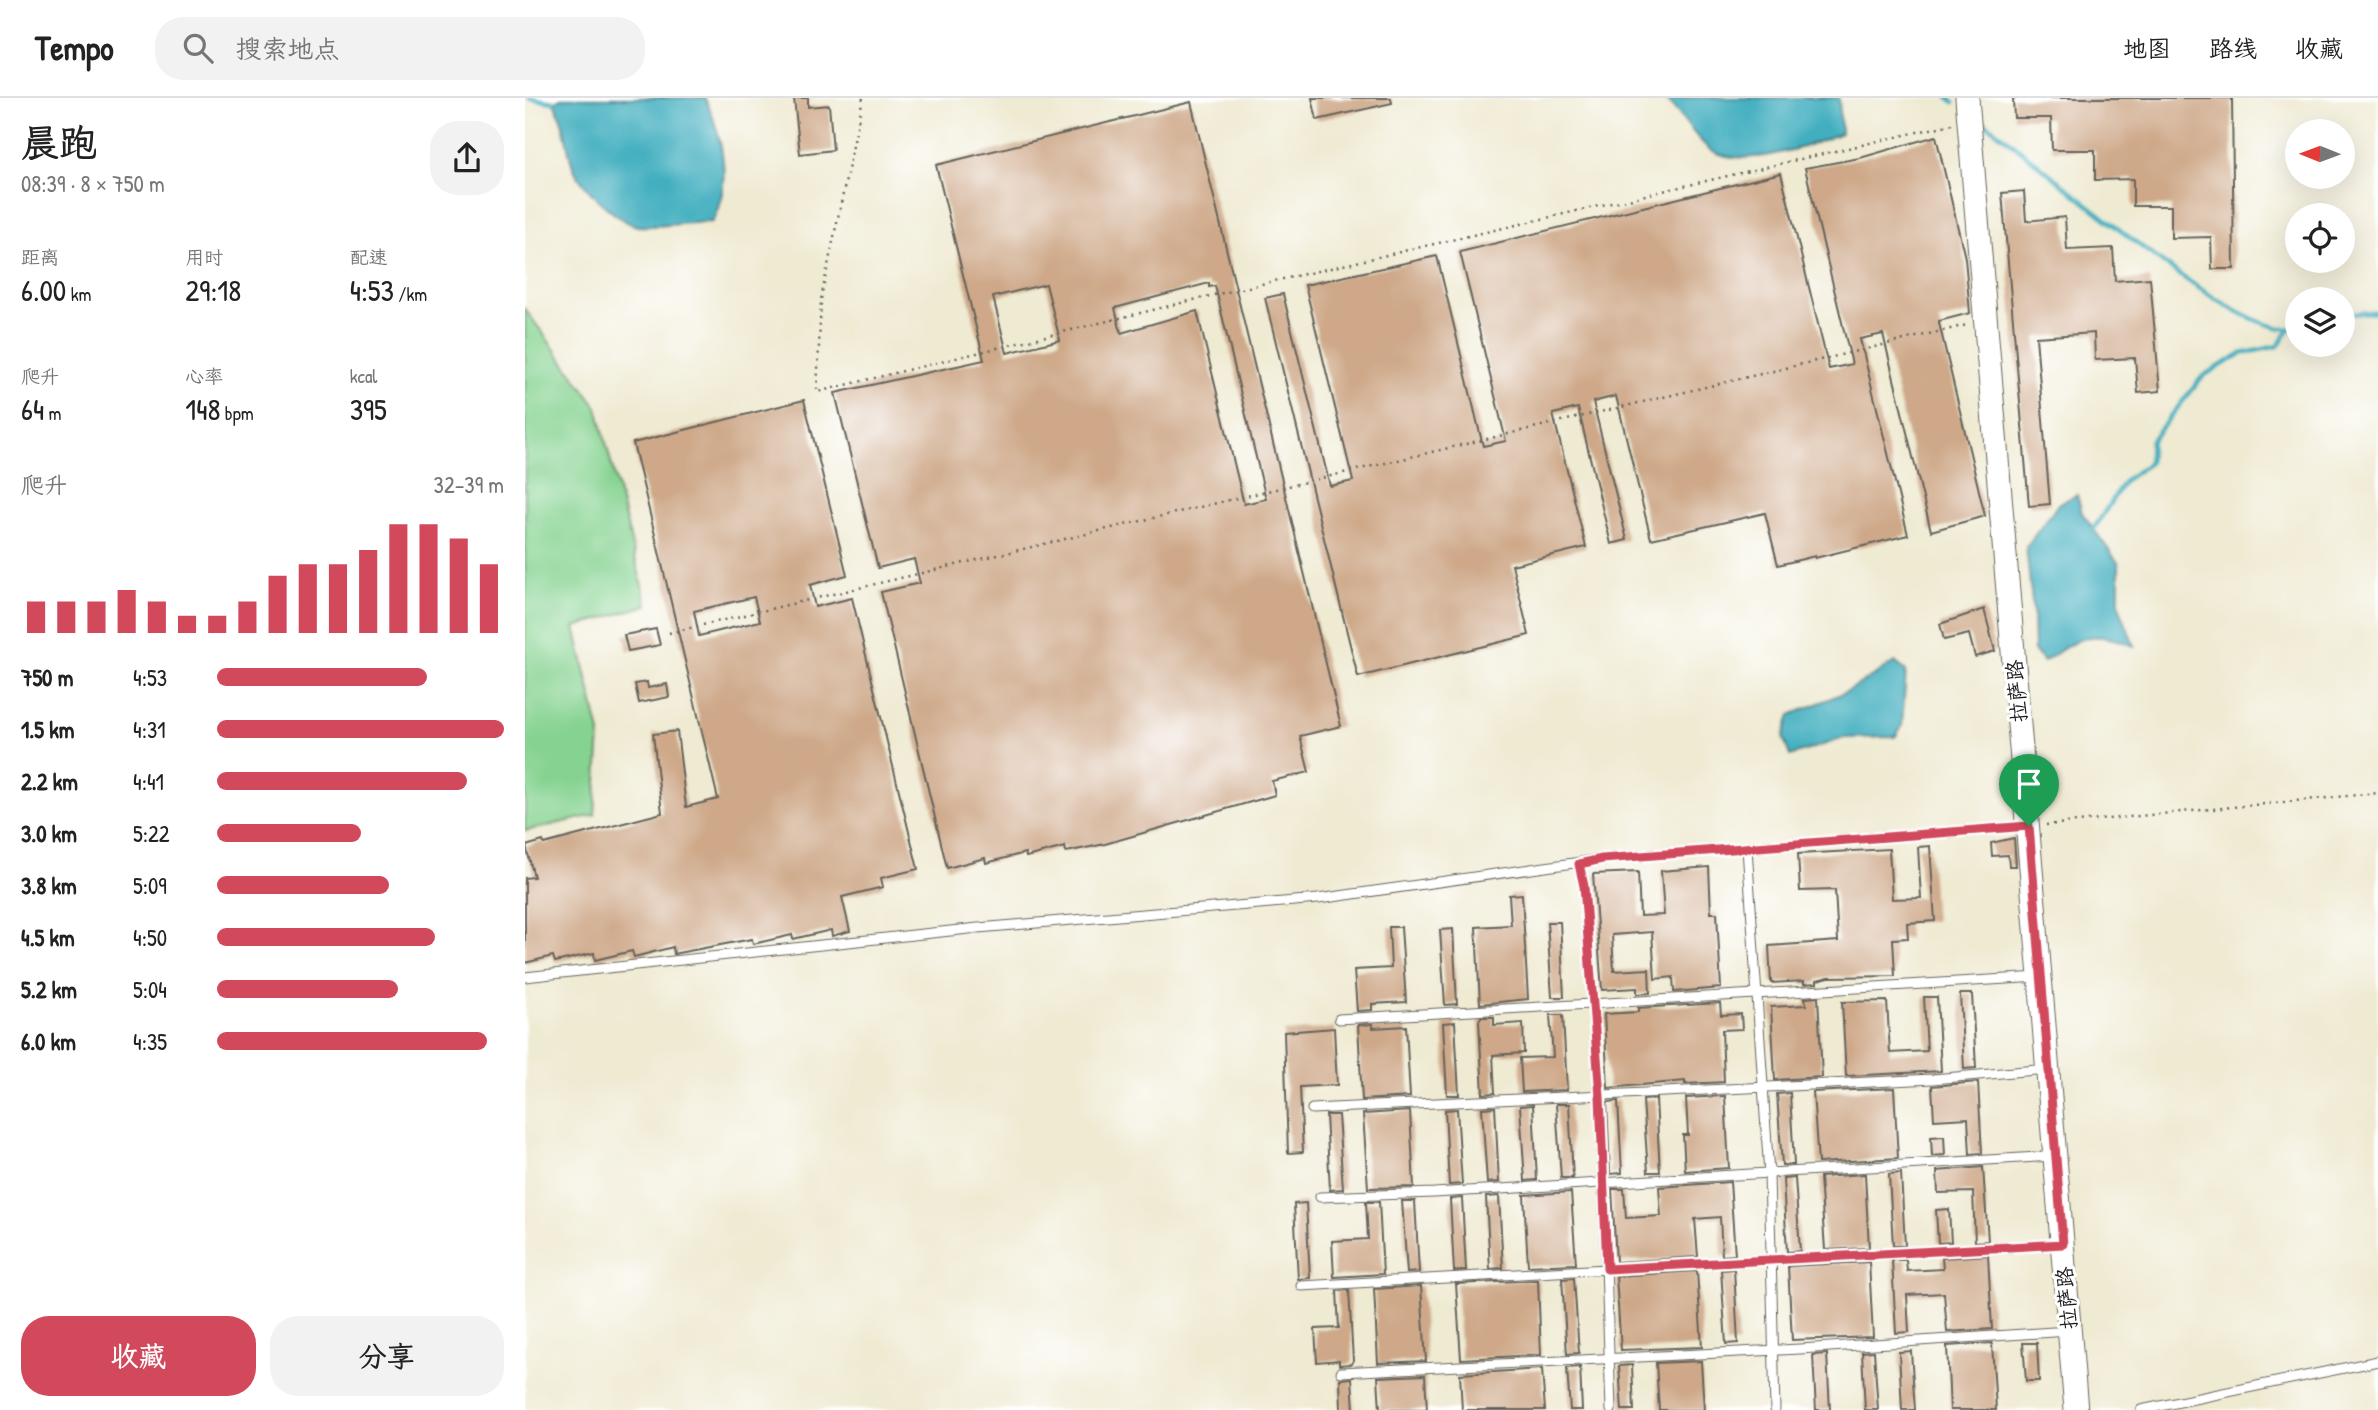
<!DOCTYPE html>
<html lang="zh">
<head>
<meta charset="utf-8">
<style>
  body { margin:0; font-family:"Patrick Hand","LXGW WenKai TC",sans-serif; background:#f2f2f2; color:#222; height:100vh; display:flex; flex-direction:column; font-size:26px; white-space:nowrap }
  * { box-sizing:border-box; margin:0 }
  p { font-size:23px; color:#767676 }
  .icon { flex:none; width:38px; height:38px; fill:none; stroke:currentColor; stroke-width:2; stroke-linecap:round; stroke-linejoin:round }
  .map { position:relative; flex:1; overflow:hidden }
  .drawer { display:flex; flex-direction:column; background:#fff; width:525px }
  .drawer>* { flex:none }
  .needle { width:46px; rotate:271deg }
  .controls { position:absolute; left:1760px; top:21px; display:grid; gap:14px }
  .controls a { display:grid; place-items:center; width:70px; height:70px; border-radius:50%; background:#fff; box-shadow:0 7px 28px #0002; font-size:35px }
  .pin { position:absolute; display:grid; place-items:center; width:60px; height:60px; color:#fff; margin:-72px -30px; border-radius:50% 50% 50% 0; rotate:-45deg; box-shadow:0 0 7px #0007 }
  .pin .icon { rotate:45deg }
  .round { display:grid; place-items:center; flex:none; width:74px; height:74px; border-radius:28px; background:#f2f2f2 }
  .head { display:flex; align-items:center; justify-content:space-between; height:119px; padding:0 21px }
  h1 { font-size:38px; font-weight:600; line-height:52px }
  .metrics { display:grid; grid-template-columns:repeat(3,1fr); gap:10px; height:119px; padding:7px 21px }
  .metrics div { display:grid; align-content:center }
  .metrics b { font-size:30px; font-weight:600 }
  .metrics small { font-size:19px; font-weight:400 }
  .metrics p { font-size:19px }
  .chart { height:196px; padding:14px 21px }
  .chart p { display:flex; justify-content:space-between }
  .chart svg { width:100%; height:126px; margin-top:7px; stroke:#d1495b; stroke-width:6 }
  .primary-button { display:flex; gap:14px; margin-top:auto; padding:14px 21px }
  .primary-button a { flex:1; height:80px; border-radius:28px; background:#d1495b; color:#fff; font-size:28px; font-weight:600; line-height:80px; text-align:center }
  .primary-button a+a { background:#f2f2f2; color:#222 }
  ul { padding:0 21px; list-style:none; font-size:23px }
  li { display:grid; grid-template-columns:112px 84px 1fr; align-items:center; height:52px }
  li i { height:18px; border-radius:9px; background:#d1495b }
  header { display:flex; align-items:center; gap:42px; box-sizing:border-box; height:98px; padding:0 35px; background:#fff; border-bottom:2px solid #e0e0e0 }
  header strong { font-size:33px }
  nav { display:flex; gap:38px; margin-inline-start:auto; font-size:24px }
  .search { width:490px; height:63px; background:#f2f2f2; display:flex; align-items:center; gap:18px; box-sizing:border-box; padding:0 24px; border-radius:28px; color:#767676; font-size:26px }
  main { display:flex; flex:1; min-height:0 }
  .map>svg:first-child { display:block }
  .green { fill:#86d391; stroke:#517856; stroke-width:2 }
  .water { fill:#42afbf; stroke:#2f666e; stroke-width:2 }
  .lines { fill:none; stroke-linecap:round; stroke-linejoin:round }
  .stream { stroke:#42afbf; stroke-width:4.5 }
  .building { fill:#cea888; fill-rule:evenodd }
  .service-casing { stroke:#66645c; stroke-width:11 }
  .tertiary-casing { stroke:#66645c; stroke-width:25 }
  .path { stroke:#66645c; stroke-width:2.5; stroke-dasharray:2 5; stroke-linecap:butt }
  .service { stroke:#fff; stroke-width:9 }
  .tertiary { stroke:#fff; stroke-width:23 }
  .route-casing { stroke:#fff; stroke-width:14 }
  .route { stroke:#d1495b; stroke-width:9 }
  .labels { text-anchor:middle; stroke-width:6; stroke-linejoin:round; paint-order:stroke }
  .street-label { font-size:21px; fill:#1c1c1c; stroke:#fff }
</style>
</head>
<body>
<header>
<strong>Tempo</strong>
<div class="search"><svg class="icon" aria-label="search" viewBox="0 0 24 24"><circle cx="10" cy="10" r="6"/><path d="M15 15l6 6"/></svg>搜索地点</div>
<nav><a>地图</a><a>路线</a><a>收藏</a></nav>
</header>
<main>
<section class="drawer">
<div class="head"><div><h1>晨跑</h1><p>08:39 · 8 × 750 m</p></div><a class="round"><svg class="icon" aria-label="share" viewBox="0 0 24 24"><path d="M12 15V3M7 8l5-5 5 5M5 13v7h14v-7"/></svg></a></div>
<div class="metrics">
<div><p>距离</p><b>6.00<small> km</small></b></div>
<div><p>用时</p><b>29:18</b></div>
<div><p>配速</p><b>4:53<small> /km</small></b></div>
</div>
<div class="metrics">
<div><p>爬升</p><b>64<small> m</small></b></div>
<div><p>心率</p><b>148<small> bpm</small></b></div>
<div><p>kcal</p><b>395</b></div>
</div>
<div class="chart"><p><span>爬升</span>32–39 m</p>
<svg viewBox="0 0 160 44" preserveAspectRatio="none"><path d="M5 44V33M15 44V33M25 44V33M35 44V29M45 44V33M55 44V38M65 44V38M75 44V33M85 44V24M95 44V20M105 44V20M115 44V15M125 44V6M135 44V6M145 44V11M155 44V20"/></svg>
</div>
<ul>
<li><b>750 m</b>4:53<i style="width:73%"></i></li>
<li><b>1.5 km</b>4:31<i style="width:100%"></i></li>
<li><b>2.2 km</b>4:41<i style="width:87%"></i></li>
<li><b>3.0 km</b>5:22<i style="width:50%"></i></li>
<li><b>3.8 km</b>5:09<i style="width:60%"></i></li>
<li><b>4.5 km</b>4:50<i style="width:76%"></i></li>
<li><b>5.2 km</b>5:04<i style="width:63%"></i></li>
<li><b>6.0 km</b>4:35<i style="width:94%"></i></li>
</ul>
<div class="primary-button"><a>收藏</a><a>分享</a></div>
</section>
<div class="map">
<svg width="1853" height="1312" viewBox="0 0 1853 1312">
  <rect width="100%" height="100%" fill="#fff"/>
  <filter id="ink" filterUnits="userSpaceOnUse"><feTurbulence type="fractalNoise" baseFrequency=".0143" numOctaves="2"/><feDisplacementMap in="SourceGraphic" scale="14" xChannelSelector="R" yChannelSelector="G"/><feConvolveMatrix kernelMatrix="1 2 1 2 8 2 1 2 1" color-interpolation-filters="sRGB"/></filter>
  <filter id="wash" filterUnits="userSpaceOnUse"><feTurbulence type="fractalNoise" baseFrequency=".00686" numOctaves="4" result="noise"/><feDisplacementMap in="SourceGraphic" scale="28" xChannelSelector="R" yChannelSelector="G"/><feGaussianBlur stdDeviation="1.57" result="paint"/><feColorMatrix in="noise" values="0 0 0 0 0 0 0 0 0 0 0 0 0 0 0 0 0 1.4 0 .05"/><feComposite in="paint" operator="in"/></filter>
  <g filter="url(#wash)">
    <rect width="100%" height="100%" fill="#efead2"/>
    <polygon class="green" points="0,211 72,309 122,507 50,529 75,635 70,717 0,733"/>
    <g class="water">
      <path d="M 36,0 L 180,0 C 198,40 208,84 187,124 C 171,124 121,130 112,128 C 90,122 54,87 47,66 C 41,45 40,23 28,4 Z"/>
      <path d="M 1139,0 L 1314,0 L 1316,35 C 1285,48 1217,72 1186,52 C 1171,43 1155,13 1139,0 Z"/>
      <path d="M 1552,397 L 1557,415 L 1594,466 L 1594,507 L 1609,548 C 1566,530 1554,539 1519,564 L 1509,553 L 1508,514 L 1501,449 L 1534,405 Z"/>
      <polygon points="1370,564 1381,573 1377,628 1370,639 1319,640 1265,658 1258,639 1265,617 1323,593"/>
    </g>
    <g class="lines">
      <g class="stream">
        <polyline points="4,0 28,4"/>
        <polyline points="1424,0 1429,4"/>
        <path d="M 1456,22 C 1512,59 1715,249 1773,229"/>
        <polyline points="1818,217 1853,213"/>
        <polyline points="1568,432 1600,382 1624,365 1626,343 1678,278 1716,256 1753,248 1764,232"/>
      </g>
    </g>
    <g id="blocks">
      <g class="building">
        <polygon points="269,0 283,0 283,9 304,7 308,52 275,56"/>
        <polygon points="787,0 866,0 867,5 792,22"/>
        <polygon points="1488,0 1707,0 1709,171 1687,171 1686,139 1646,140 1646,108 1608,108 1608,81 1570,82 1570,52 1527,52 1526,20 1489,20"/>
        <path d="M 666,4 L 816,628 L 775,638 L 784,674 L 747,683 L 750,697 L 580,746 L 541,754 L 540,749 L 501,759 L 500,755 L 461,765 L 460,760 L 422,770 L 356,494 L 395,485 L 389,461 L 353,470 L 310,295 L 459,262 L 411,67 ZM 684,185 L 684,189 L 690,188 L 741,401 L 719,406 L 672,213 L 596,235 L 590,210 ZM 521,186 L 535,242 L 482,255 L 468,199 Z"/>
        <polygon points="1411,38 1440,160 1445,215 1414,223 1414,225 1460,418 1406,433 1358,236 1335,241 1383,437 1290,460 1290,458 1253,467 1240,415 1126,441 1091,298 1068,304 1102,442 1086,446 1053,310 1028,316 1061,449 987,467 1004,537 833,579 740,200 758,196 805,388 828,383 780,187 912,158 958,348 981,343 935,154 1256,75 1304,271 1327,266 1280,70 1335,60"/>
        <polygon points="1499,93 1501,123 1540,119 1542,152 1588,150 1590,183 1625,180 1635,293 1613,295 1610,260 1570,262 1569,235 1511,239 1525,406 1504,408 1477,95"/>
        <path d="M 279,302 L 322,477 L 285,487 L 290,509 L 327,500 L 393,771 L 356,780 L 358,789 L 317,799 L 325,833 L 307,838 L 306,832 L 268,841 L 267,837 L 228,846 L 227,841 L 153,855 L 149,856 L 148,849 L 109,859 L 107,853 L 70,862 L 69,855 L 30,864 L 28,858 L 0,865 L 0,780 L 9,779 L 1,748 L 18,743 L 19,746 L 137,715 L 128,636 L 152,633 L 161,709 L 193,701 L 108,345 ZM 229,499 L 235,523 L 174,538 L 169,513 Z"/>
        <polygon points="1459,511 1470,553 1450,559 1444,536 1419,542 1415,526"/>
        <polygon points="131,531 135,547 103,553 99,537"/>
        <polygon points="122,584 123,590 142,586 144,599 114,605 110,586"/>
        <polygon points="1489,740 1491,768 1484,768 1483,757 1467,758 1466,745"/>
        <polygon points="1405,748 1410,823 1382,825 1383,840 1368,841 1370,878 1304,879 1292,882 1292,885 1279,886 1279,883 1246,885 1244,848 1313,843 1310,792 1275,793 1273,756 1364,751 1367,801 1396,800 1393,749"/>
        <polygon points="1184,769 1186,815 1192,815 1196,890 1149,894 1148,879 1130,881 1127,834 1087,837 1089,873 1124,871 1125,895 1112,896 1112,890 1077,892 1068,776 1113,774 1115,818 1139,817 1136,773"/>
        <polygon points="997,796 1003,901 955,906 951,829 986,827 984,797"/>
        <polygon points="1022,824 1035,824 1039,899 1027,899"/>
        <polygon points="864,829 876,829 881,904 847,906 847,912 832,913 829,872 866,870"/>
        <polygon points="928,831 932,906 920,907 915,832"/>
        <polygon points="1435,896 1447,896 1451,970 1439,971"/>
        <polygon points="1293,899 1297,979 1250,982 1246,909 1281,907 1280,900"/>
        <polygon points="1399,899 1412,899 1416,973 1321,978 1317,904 1362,903 1365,955 1402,953"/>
        <polygon points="1195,905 1196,917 1216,916 1217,931 1197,932 1199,984 1160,986 1160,983 1083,990 1079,916 1113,914 1113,910"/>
        <polygon points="1025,917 1038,917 1042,992 997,994 995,960 1028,959"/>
        <polygon points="956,919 969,919 969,927 998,925 999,955 968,957 970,995 958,996 954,923"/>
        <polygon points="930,924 934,997 922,997 918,925"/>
        <polygon points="848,926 848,930 881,928 885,999 837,1002 833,927"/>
        <polygon points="809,930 812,987 775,989 778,1054 763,1055 759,934"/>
        <polygon points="1453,984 1457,1055 1445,1056 1443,1020 1409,1022 1407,988"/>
        <polygon points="1369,990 1373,1060 1293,1065 1288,994"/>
        <polygon points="1265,995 1269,1067 1257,1067 1252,996"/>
        <polygon points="1200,998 1204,1070 1160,1073 1158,1037 1163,1037 1161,1000"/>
        <polygon points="1131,1001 1135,1074 1123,1074 1118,1002"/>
        <polygon points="1093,1003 1097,1075 1085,1076 1082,1004"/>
        <polygon points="1031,1006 1044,1006 1048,1080 1036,1080"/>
        <polygon points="1008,1007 1012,1082 1000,1083 995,1008"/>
        <polygon points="970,1009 974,1084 962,1085 957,1010"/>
        <polygon points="932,1011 937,1086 924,1087 920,1012"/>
        <polygon points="885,1013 889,1089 843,1090 838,1016"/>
        <polygon points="801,1017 813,1017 818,1091 805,1092"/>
        <polygon points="1419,1038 1420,1057 1407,1058 1406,1039"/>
        <polygon points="1458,1069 1463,1143 1450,1144 1448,1094 1413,1095 1412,1073"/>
        <polygon points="1376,1075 1380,1148 1368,1148 1364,1076"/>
        <polygon points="1340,1076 1344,1150 1300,1152 1295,1079"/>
        <polygon points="1270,1080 1275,1153 1262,1154 1258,1081"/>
        <polygon points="1205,1084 1210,1157 1197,1158 1195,1119 1170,1121 1173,1159 1091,1164 1087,1091 1099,1091 1101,1120 1136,1118 1134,1089"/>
        <polygon points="1046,1094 1051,1166 1003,1168 999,1097"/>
        <polygon points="974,1098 978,1170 965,1171 961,1099"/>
        <polygon points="937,1100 941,1172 929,1173 925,1101"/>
        <polygon points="877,1103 890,1103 894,1174 882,1175"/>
        <polygon points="841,1104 854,1104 858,1176 809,1179 807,1143 843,1141"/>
        <polygon points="781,1105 785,1180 773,1181 769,1106"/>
        <polygon points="1424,1111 1426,1144 1413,1145 1411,1112"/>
        <polygon points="1463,1157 1467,1231 1422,1234 1419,1195 1382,1197 1384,1234 1371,1235 1367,1162 1381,1162 1382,1173 1418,1171 1417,1160"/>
        <polygon points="1344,1164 1348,1239 1267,1242 1263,1168"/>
        <polygon points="1209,1171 1213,1245 1201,1246 1196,1172"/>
        <polygon points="1172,1173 1177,1249 1096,1252 1091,1178"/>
        <polygon points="1049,1180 1054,1255 1042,1256 1037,1181"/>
        <polygon points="1013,1182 1016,1257 936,1261 931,1186"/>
        <polygon points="896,1188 901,1263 853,1265 849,1191"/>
        <polygon points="824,1192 828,1263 826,1266 814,1267 814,1262 792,1264 790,1231 814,1230 812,1193"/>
        <polygon points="1467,1245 1471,1312 1425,1312 1422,1248"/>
        <polygon points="1498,1245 1512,1245 1514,1283 1501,1283"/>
        <polygon points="1349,1253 1353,1312 1340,1312 1337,1254"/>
        <polygon points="1386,1253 1390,1312 1377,1312 1374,1254"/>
        <polygon points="1302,1256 1305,1312 1291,1312 1288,1257"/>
        <polygon points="1176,1263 1179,1312 1134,1312 1131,1265"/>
        <polygon points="1107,1267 1109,1312 1097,1312 1094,1268"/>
        <polygon points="1055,1269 1057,1312 1045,1312 1042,1270"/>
        <polygon points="1017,1271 1020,1312 937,1312 935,1276"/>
        <polygon points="900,1277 902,1312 855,1312 853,1279"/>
        <polygon points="827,1280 829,1312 816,1312 815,1281"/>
      </g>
    </g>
  </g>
  <g filter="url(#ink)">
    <use href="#blocks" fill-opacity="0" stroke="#66645c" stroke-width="2"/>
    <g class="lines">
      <defs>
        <g id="service">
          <polyline points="1222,750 1244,1076 1250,1312"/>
          <polyline points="1054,766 1059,788 1075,997 1086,1312"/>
          <polyline points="0,879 453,830 793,801 1077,761 1502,728"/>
          <polyline points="814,921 1515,879"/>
          <polyline points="787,1011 1408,981 1523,971"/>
          <polyline points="795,1099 909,1095 1529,1058"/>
          <polyline points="776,1188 1536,1146"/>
          <polyline points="816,1274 1275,1251 1543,1233"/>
          <polyline points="1616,1312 1853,1263"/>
        </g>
        <path id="tertiary" d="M 1442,0 C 1475,438 1516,875 1551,1312"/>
      </defs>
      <use href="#service" class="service-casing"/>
      <use href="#tertiary" class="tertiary-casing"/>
      <g class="path">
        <polyline points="338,0 296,201 292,294 689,197 1427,26"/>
        <polyline points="144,535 1442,227"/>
        <polyline points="1521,727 1853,695"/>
      </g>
      <use href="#service" class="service"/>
      <use href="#tertiary" class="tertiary"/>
    </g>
  </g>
  <g class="lines" filter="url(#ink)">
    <defs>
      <polygon id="route" points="1504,728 1538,1146 1082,1171 1075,998 1059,788 1054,766 1077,761"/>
    </defs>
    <use href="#route" class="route-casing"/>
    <use href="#route" class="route"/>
  </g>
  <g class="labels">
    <g class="street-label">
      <text transform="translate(1492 593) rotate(-95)" y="7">拉萨路</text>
      <text transform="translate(1542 1200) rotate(-95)" y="7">拉萨路</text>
    </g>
  </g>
</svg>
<div class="controls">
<a><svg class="needle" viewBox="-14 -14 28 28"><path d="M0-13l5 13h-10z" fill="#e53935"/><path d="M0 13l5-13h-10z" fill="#767676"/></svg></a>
<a><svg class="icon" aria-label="locate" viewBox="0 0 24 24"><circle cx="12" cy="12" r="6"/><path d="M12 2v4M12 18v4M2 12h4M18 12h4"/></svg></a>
<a><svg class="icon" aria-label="layers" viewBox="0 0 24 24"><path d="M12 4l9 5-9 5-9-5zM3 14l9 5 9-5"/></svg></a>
</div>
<div class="pin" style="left:1504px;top:728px;background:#1e9e55"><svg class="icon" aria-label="arrive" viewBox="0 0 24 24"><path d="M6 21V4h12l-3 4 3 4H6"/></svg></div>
</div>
</main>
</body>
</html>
